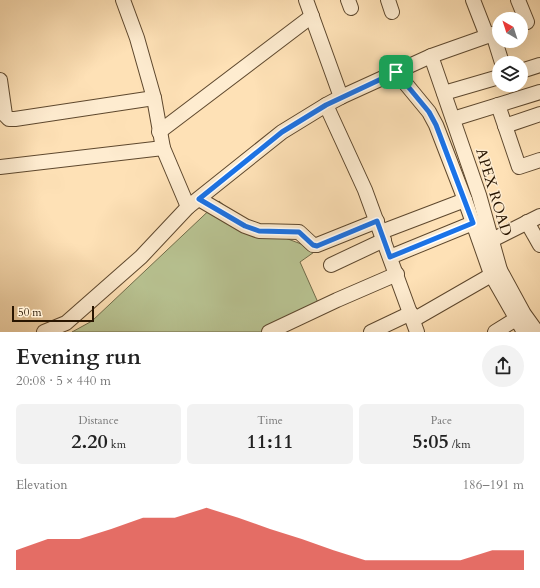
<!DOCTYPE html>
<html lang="en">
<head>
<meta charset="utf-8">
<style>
  body { margin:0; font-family:Cardo,serif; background:#f2f2f2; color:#222; height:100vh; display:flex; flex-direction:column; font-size:15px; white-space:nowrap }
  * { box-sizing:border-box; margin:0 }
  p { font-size:13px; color:#767676 }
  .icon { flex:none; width:22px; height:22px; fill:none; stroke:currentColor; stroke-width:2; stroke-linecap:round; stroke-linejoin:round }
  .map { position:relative; height:332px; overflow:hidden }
  .drawer { display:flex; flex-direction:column; background:#fff; flex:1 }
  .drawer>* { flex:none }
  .needle { width:26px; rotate:321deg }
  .controls { position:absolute; left:492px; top:12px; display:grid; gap:8px }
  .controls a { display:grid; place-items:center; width:36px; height:36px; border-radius:50%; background:#fff; box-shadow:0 4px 16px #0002; font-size:20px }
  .scale { position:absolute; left:12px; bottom:10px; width:82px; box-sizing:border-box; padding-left:4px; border:2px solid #281501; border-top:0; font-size:11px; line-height:14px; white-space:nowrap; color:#281501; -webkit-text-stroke:3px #feecd0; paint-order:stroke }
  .pin { position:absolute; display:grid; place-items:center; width:34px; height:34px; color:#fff; margin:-17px; border-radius:8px; box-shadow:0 2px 6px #0006 }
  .round { display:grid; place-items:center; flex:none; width:42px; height:42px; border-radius:21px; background:#f2f2f2 }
  .overview { display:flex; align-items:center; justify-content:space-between; height:68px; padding:0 16px }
  h1 { font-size:22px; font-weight:800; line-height:30px }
  .figures { display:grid; grid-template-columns:repeat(3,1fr); gap:6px; height:68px; padding:4px 16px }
  .figures div { display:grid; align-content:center; border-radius:6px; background:#f2f2f2; text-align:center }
  .figures b { font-size:20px; font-weight:800 }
  .figures small { font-size:11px; font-weight:400 }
  .figures p { font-size:11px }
  .chart { height:112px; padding:8px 16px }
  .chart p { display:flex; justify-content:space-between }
  .chart svg { width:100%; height:72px; margin-top:4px; fill:#d93025; opacity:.7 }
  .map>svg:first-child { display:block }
  .green { fill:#b9c493; stroke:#706c4a }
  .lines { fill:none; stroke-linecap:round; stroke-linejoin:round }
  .minor-casing { stroke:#5e482e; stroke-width:16 }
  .minor { stroke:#feecd0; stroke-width:14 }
  .route-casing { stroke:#fff; stroke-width:8 }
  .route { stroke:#1a73e8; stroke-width:5 }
  .labels { text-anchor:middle; stroke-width:3; stroke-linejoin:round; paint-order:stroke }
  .street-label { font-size:15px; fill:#281501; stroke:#feecd0 }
</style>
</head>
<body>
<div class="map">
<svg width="540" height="332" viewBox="0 0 540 332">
  <rect width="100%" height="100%" fill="#fee1b6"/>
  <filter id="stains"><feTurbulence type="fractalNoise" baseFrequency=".005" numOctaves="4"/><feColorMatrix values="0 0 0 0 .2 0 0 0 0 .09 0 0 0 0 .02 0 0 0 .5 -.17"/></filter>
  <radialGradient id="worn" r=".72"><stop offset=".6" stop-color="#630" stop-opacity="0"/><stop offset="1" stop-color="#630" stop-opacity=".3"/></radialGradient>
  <polygon class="green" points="219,201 243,222 317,250 300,262 320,307 269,332 72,332 92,321"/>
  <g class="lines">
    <defs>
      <g id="minor">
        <polyline points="123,0 137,38 154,98 163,148 188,207"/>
        <polyline points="306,0 341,97"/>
        <polyline points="348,0 351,8"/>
        <polyline points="388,0 392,12"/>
        <polyline points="473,0 487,36"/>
        <polyline points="518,0 527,22"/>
        <polyline points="493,34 502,63"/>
        <polyline points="431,56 479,195 500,270 524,314 537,332"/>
        <polyline points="521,71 540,65"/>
        <polyline points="396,72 429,112 436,125 465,200 491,274 524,332"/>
        <polyline points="0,80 5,115 9,119 15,119 154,98"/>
        <polyline points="444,93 499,77"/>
        <polyline points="326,105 365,190 417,332"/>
        <polyline points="498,105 519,167 540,160"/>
        <polyline points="453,119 540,92"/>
        <polyline points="505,126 540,114"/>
        <polyline points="159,132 312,16"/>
        <polyline points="0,167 163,148"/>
        <polyline points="199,199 245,226 259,231 299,232 313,245 317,245 377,221"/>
        <polyline points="527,222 540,245"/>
        <polyline points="381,232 465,200"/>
        <polyline points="492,240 540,216"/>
        <polyline points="390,257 473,223"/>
        <polyline points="331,265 384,240"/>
        <polyline points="413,320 500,270"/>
        <polyline points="44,332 66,323 141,257 188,207 282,132 326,105 341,97 431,56 499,32"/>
        <polyline points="269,332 337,300 397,274"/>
        <polyline points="371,332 411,313"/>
        <polyline points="495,332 516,319"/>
      </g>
    </defs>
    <use href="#minor" class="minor-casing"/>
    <use href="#minor" class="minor"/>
  </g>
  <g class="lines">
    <defs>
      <polygon id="route" points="396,72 429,112 436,125 473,223 390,257 377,221 317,246 313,245 299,232 259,231 245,226 199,199 282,132 326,105"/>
    </defs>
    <use href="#route" class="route-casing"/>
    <use href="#route" class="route"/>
  </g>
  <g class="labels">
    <g class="street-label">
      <text transform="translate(494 192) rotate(73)" y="5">APEX ROAD</text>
    </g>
  </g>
  <rect width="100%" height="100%" filter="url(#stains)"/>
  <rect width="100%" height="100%" fill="url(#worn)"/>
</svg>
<div class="controls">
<a><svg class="needle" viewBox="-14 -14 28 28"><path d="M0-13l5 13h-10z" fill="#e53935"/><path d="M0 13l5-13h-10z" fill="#767676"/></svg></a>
<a><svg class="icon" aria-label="layers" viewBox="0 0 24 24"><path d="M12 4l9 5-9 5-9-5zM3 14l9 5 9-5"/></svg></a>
</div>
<div class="scale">50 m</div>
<div class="pin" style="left:396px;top:72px;background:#1e9e55"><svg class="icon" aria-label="arrive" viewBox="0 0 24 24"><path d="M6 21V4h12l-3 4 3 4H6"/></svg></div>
</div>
<section class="drawer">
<div class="overview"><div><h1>Evening run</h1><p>20:08 · 5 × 440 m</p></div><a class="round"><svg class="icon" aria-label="share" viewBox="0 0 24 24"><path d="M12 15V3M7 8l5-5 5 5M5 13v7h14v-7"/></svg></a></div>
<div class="figures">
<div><p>Distance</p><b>2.20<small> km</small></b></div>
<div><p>Time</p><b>11:11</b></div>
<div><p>Pace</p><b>5:05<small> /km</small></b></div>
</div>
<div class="chart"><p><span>Elevation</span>186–191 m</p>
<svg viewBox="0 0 160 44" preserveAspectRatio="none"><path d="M0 44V32L10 25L20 25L30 19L40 12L50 12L60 6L70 12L80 19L90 25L100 32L110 38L120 38L130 38L140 38L150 32L160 32V44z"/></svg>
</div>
</section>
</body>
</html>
